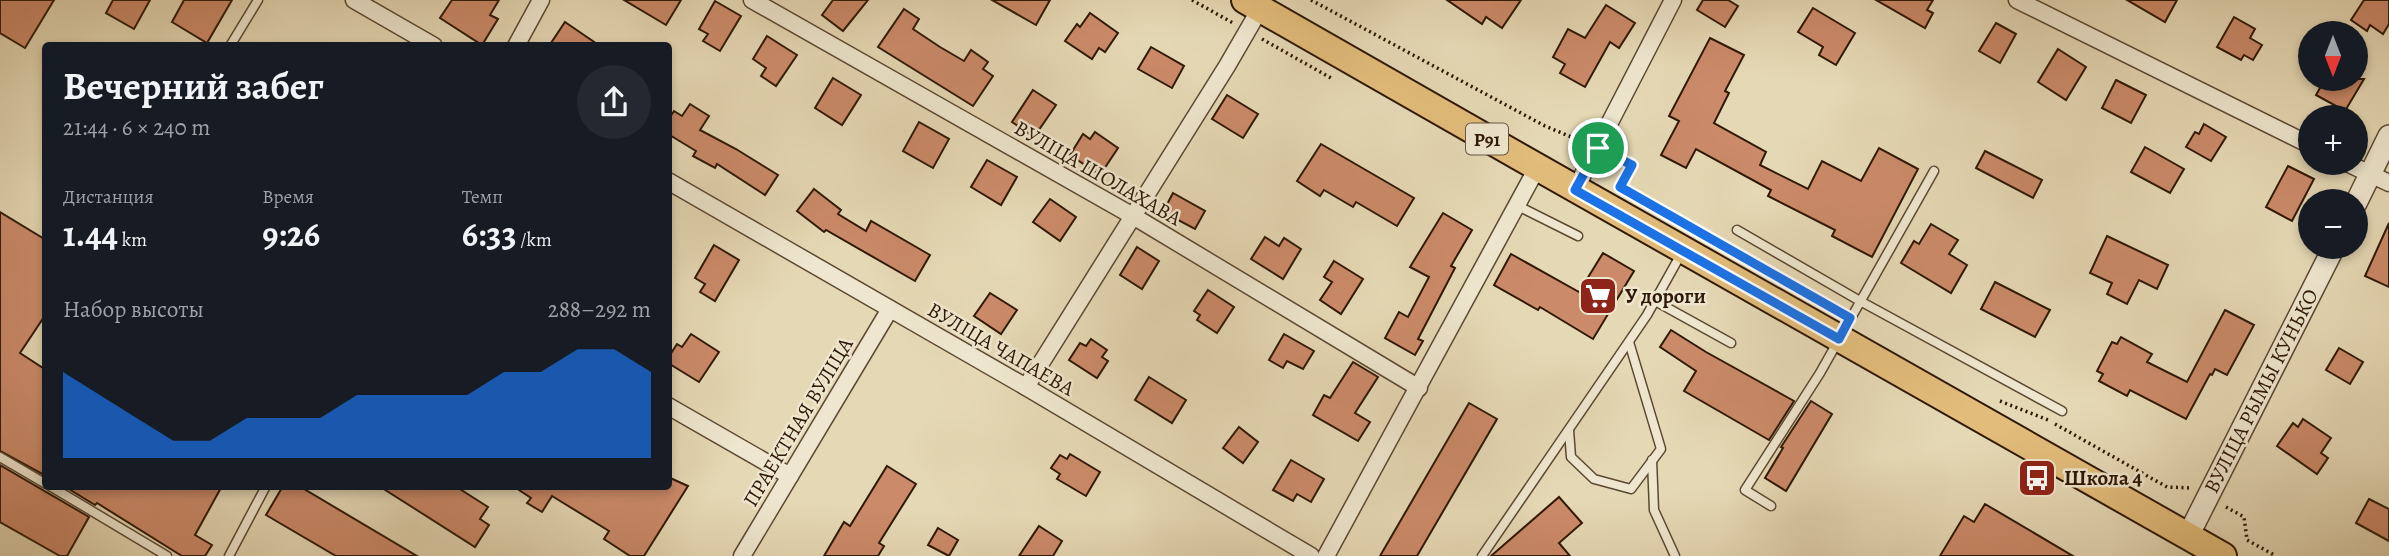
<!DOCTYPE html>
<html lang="ru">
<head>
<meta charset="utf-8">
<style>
  body { margin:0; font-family:Alegreya,serif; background:#242831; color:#f1f3f6; height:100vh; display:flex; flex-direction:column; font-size:26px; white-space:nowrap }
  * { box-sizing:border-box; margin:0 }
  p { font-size:23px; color:#9ea1a6 }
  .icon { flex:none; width:38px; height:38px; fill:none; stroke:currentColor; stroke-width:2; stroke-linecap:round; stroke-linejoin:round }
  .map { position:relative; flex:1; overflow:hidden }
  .drawer { position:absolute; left:42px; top:42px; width:630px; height:448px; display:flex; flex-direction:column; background:#171b24; border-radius:7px; box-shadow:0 4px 10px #0003 }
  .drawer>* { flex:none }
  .needle { width:46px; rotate:180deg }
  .tools { position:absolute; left:2298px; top:21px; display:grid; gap:14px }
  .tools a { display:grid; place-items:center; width:70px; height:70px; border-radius:50%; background:#171b24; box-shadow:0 4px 10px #0003; font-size:35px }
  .pin { position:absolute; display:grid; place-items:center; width:60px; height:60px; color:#fff; margin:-30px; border:4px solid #fff; border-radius:50%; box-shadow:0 2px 7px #0007 }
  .round { display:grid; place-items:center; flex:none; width:74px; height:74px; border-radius:37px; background:#242831 }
  .headline { display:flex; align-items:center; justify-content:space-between; height:119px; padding:0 21px }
  h1 { font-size:38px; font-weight:600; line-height:52px }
  .metrics { display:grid; grid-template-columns:repeat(3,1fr); gap:10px; height:119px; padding:7px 21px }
  .metrics div { display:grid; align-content:center }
  .metrics b { font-size:35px; font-weight:600 }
  .metrics small { font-size:19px; font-weight:400 }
  .metrics p { font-size:19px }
  .chart { height:196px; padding:14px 21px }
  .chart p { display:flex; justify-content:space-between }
  .chart svg { width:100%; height:126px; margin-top:7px; fill:#1a73e8; opacity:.7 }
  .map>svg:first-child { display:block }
  .building { fill:#cb8a69; stroke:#2f1806; stroke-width:2 }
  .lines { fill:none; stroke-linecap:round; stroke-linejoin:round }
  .service-casing { stroke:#5c4832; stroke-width:11 }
  .minor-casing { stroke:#5c4832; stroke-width:19 }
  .tertiary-casing { stroke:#5c4832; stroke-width:24 }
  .primary-casing { stroke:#2f1806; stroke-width:30 }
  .path { stroke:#2f1806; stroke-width:3.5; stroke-dasharray:2 3.5; stroke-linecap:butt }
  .service { stroke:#eee6ce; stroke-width:8 }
  .minor { stroke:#eee6ce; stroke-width:16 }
  .tertiary { stroke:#eee6ce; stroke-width:21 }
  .primary { stroke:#e2bc7a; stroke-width:26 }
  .route-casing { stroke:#fff; stroke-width:14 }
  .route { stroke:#1a73e8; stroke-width:9 }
  .labels { text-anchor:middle; stroke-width:5; stroke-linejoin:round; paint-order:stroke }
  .shield { fill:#eee6ce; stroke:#685642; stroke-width:2 }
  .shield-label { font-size:19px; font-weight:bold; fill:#2f1806 }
  .street-label { font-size:21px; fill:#2f1806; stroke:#eee6ce }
  .poi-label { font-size:21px; font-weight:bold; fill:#2f1806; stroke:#eee6ce; text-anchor:start }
</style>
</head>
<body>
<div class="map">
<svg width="2389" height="556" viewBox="0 0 2389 556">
  <rect width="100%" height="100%" fill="#e5d8b4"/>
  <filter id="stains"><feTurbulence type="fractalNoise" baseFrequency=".00286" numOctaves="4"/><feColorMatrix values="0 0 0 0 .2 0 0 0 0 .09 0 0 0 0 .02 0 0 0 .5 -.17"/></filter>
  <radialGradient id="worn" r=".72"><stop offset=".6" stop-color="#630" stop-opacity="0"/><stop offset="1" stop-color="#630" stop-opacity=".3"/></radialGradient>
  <g class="building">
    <polygon points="0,0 54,0 25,48 0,33"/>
    <polygon points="113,0 150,0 134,29 106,13"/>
    <polygon points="184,0 232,0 207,43 172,22"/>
    <polygon points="452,0 499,0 490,15 498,19 482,45 440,18"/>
    <polygon points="624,0 681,0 666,25"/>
    <polygon points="833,0 868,0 843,31 822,15"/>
    <polygon points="992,0 1050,0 1036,25"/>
    <polygon points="1447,0 1521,0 1502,28 1486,17 1482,24"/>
    <polygon points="1703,0 1728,0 1738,6 1725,27 1697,10"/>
    <polygon points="1876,0 1933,0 1927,10 1933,13 1925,28"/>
    <polygon points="2127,0 2177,0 2165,22"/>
    <polygon points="2364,0 2389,0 2389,24 2383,34 2370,25 2367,31 2351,20"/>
    <polygon points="715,1 741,16 720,51 703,41 708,34 699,29"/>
    <polygon points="1606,5 1635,23 1619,48 1610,42 1585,87 1560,73 1565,64 1553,57 1568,29 1585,38"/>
    <polygon points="1813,8 1855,33 1836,65 1819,55 1823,47 1798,32"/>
    <polygon points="904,9 919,19 913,29 940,47 964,61 971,50 988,62 983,69 993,76 973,106 878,47"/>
    <polygon points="1090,13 1118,33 1105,52 1099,48 1092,59 1065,41 1077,24 1080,27"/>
    <polygon points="2234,17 2255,29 2250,38 2262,45 2253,60 2244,55 2241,60 2217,47"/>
    <polygon points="565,22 600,46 549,46"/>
    <polygon points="1996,23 2016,34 2000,63 1979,51"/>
    <polygon points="767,36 797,55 776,86 761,76 766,68 753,59"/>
    <polygon points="1710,38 1744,55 1725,91 1729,93 1714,123 1766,152 1760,165 1808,189 1822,161 1861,181 1879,148 1918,169 1872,257 1832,236 1835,230 1768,196 1771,190 1696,149 1686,168 1661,155 1679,121 1669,116"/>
    <polygon points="1151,47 1184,66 1172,88 1138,69"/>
    <polygon points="2058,49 2086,67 2066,100 2038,82"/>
    <polygon points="833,78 861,95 842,125 815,108"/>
    <polygon points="2325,79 2364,79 2345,111 2316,95"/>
    <polygon points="2116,80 2146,95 2131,123 2102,108"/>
    <polygon points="1033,90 1056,105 1034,137 1012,122"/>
    <polygon points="1227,95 1258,114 1243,138 1212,119"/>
    <polygon points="690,104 709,116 700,130 736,149 778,175 765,195 717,164 715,168 693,156 696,151 668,134 668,120 674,111 682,116"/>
    <polygon points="919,122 949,139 933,168 903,151"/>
    <polygon points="2204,124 2226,137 2211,161 2186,147 2195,132 2199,134"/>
    <polygon points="1095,132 1118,148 1100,175 1070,155 1083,134 1090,139"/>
    <polygon points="1321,144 1414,198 1397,226 1356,202 1353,207 1324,190 1320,196 1297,181"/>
    <polygon points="2145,147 2184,169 2170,193 2131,172"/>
    <polygon points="1985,151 2042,180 2033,198 1976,168"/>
    <polygon points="987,160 1017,177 1001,205 971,187"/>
    <polygon points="2288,166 2314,179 2292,221 2266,207"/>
    <polygon points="814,189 841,210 838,214 866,231 871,221 930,255 915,281 826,230 824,232 797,211"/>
    <polygon points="1173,193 1205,211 1195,229 1163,212"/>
    <polygon points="1050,199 1076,217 1060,241 1033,222"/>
    <polygon points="0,212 46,240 46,314 20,353 46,370 46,476 0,451"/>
    <polygon points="1443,213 1472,230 1451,266 1455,268 1418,339 1423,341 1415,355 1385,338 1399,312 1408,317 1429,277 1410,267"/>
    <polygon points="2389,223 2389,287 2365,276"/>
    <polygon points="1931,224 1958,240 1949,254 1967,265 1951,293 1901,263 1914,241 1919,244"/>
    <polygon points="2107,236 2168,265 2157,289 2139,280 2127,304 2107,294 2112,283 2090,273"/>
    <polygon points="1265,237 1279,246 1284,238 1301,249 1283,279 1251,259"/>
    <polygon points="714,245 739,260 715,301 700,292 705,284 695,278"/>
    <polygon points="1137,247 1159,261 1142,289 1120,275"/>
    <polygon points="1603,253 1634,271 1593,339 1540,307 1538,310 1494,285 1511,254 1579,292"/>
    <polygon points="1334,261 1363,279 1341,314 1320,300 1332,282 1324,277"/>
    <polygon points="1995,282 2050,310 2035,337 1981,309"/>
    <polygon points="1208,290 1234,307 1217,333 1197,320 1200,315 1194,311"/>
    <polygon points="990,293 1017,310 1001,334 974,316"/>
    <polygon points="2225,310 2254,325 2227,375 2215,369 2212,375 2210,374 2186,419 2130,390 2127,396 2099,381 2103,374 2097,371 2112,342 2117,344 2121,337 2152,354 2147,362 2187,382"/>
    <polygon points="1671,330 1706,352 1794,401 1769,440 1684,391 1696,371 1660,347"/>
    <polygon points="691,334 719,352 699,382 668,363 668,358 677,344 682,347"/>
    <polygon points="1284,334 1314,351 1303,369 1287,361 1283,368 1269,360"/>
    <polygon points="1091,339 1107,350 1102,357 1108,361 1097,378 1069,360 1080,343 1086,346"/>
    <polygon points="2339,348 2363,362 2350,384 2326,370"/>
    <polygon points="1353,362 1378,377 1355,413 1370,422 1358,441 1313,415 1324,395 1330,398"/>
    <polygon points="1149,377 1186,400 1172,423 1135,400"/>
    <polygon points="1811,401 1832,414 1786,491 1765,478 1783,448 1781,447"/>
    <polygon points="1469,403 1497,419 1417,556 1380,556"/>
    <polygon points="2303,419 2331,438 2321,453 2328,458 2317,474 2277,446 2293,423 2298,427"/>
    <polygon points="1239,427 1258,442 1243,463 1223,448"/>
    <polygon points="1070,454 1100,472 1086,496 1057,479 1060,474 1051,468 1060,455 1067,459"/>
    <polygon points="1291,460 1324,479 1311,502 1297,494 1293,501 1273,490"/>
    <polygon points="0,465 89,517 67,556 60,556 0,522"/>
    <polygon points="887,466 916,484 879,543 884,546 878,556 824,556 844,522 850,526"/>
    <polygon points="668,477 688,486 644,556 630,556 604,539 609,531 552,496 542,512 527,503 531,498 513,486 668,486"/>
    <polygon points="64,486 222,486 195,535 212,545 205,556 182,556 97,503 95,505"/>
    <polygon points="283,486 299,486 417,556 336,556 266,515"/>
    <polygon points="379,486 455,486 488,507 480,519 489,525 475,547"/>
    <polygon points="1559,497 1582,523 1559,543 1570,556 1491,556"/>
    <polygon points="2369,499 2389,509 2389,541 2356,523"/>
    <polygon points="1985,504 2073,556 1940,556 1964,516 1974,522"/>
    <polygon points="1039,526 1062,541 1053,556 1019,556"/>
    <polygon points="938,528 958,540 949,556 928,545"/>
  </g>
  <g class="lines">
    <defs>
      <g id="service">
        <polyline points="230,46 258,0"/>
        <polyline points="1516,205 1578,236"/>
        <polyline points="1737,230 1860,301 2062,411"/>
        <polyline points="1655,301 1731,343"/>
        <polyline points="1569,430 1571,457 1594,479 1631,489 1661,449 1629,342"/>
        <polyline points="0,457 46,484"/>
        <polyline points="1652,460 1654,510 1675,556"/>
        <polyline points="50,486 167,556"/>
        <polyline points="1771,506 1745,490 1820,373 1934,171"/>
        <polyline points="229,556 266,486"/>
        <polyline points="1482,556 1647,315 1681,254"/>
      </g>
      <g id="minor">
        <polyline points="354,0 434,46"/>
        <polyline points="752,0 1133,216 1419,388"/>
        <polyline points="2017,0 2310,145"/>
        <polyline points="516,46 541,0"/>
        <polyline points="2347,163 2389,183"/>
        <polyline points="668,181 1026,387 1311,556"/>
        <polyline points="1575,190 1673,0"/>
        <polyline points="1026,387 1227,66 1260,9"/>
        <polyline points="668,406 790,476"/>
        <polyline points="742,556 890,309"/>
        <polyline points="1326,556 1537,168"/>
      </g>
      <g id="tertiary">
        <polyline points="2356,203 2389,136"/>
        <polyline points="2188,536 2334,247"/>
      </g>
      <path id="primary" d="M 1245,0 C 1570,187 1897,370 2223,556"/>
    </defs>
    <use href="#service" class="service-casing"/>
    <use href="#minor" class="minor-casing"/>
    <use href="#tertiary" class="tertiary-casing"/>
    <use href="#primary" class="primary-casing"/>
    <g class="path">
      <polyline points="1192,0 1233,23"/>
      <polyline points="1311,0 1545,126 1581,141"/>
      <polyline points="1262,39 1331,78"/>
      <polyline points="1610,154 1632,165 1619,189"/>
      <polyline points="2000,401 2048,420"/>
      <polyline points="2055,424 2167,487 2192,488"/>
      <polyline points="2226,507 2244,517 2247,540 2276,556"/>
    </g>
    <use href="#service" class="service"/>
    <use href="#minor" class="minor"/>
    <use href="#tertiary" class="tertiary"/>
    <use href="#primary" class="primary"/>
  </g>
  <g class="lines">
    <defs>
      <polygon id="route" points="1598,148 1632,165 1620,187 1850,318 1839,339 1575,190"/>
    </defs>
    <use href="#route" class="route-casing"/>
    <use href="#route" class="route"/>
  </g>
  <defs>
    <symbol id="supermarket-square" viewBox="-11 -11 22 22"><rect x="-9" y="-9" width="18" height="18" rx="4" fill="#8f2418" stroke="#eee6ce"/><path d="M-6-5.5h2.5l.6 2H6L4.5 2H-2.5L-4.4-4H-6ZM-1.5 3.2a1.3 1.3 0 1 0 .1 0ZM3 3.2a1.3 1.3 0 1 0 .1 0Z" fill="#fff"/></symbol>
    <symbol id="bus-square" viewBox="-11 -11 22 22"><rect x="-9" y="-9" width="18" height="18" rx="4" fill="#8f2418" stroke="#eee6ce"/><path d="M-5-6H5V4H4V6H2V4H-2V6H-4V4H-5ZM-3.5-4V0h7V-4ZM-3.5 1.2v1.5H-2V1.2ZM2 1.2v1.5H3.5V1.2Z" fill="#fff"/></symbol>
  </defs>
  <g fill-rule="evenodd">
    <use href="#supermarket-square" x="1576" y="274" width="44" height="44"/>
    <use href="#bus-square" x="2015" y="456" width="44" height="44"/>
  </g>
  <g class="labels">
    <rect class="shield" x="1466" y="123.5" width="42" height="31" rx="5"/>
    <g class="shield-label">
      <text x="1487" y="146">Р91</text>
    </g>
    <g class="street-label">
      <text transform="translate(1098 173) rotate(30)" y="7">ВУЛІЦА ШОЛАХАВА</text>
      <text transform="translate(1001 349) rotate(30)" y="7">ВУЛІЦА ЧАПАЕВА</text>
      <text transform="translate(2261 391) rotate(-63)" y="7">ВУЛІЦА РЫМЫ КУНЬКО</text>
      <text transform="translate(798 422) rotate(-59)" y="7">ПРАЕКТНАЯ ВУЛІЦА</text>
    </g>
    <g class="poi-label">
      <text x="1625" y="303">У дороги</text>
      <text x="2064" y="485">Школа 4</text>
    </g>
  </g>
  <rect width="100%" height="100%" filter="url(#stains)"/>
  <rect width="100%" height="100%" fill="url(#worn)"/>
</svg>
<div class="tools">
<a><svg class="needle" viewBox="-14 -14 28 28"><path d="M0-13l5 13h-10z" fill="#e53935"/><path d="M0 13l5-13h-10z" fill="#9ea1a6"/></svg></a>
<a>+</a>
<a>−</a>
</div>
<div class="pin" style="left:1598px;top:148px;background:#1e9e55"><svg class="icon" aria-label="arrive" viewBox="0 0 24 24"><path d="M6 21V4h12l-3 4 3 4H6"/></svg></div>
<section class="drawer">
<div class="headline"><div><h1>Вечерний забег</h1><p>21:44 · 6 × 240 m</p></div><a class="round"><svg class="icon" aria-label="share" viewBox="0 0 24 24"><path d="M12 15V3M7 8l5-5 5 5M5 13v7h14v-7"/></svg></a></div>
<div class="metrics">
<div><p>Дистанция</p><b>1.44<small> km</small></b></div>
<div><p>Время</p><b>9:26</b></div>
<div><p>Темп</p><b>6:33<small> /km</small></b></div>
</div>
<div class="chart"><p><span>Набор высоты</span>288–292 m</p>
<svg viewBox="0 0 160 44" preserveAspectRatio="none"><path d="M0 44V14L10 22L20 30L30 38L40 38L50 30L60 30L70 30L80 22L90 22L100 22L110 22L120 14L130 14L140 6L150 6L160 14V44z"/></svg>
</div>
</section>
</div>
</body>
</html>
